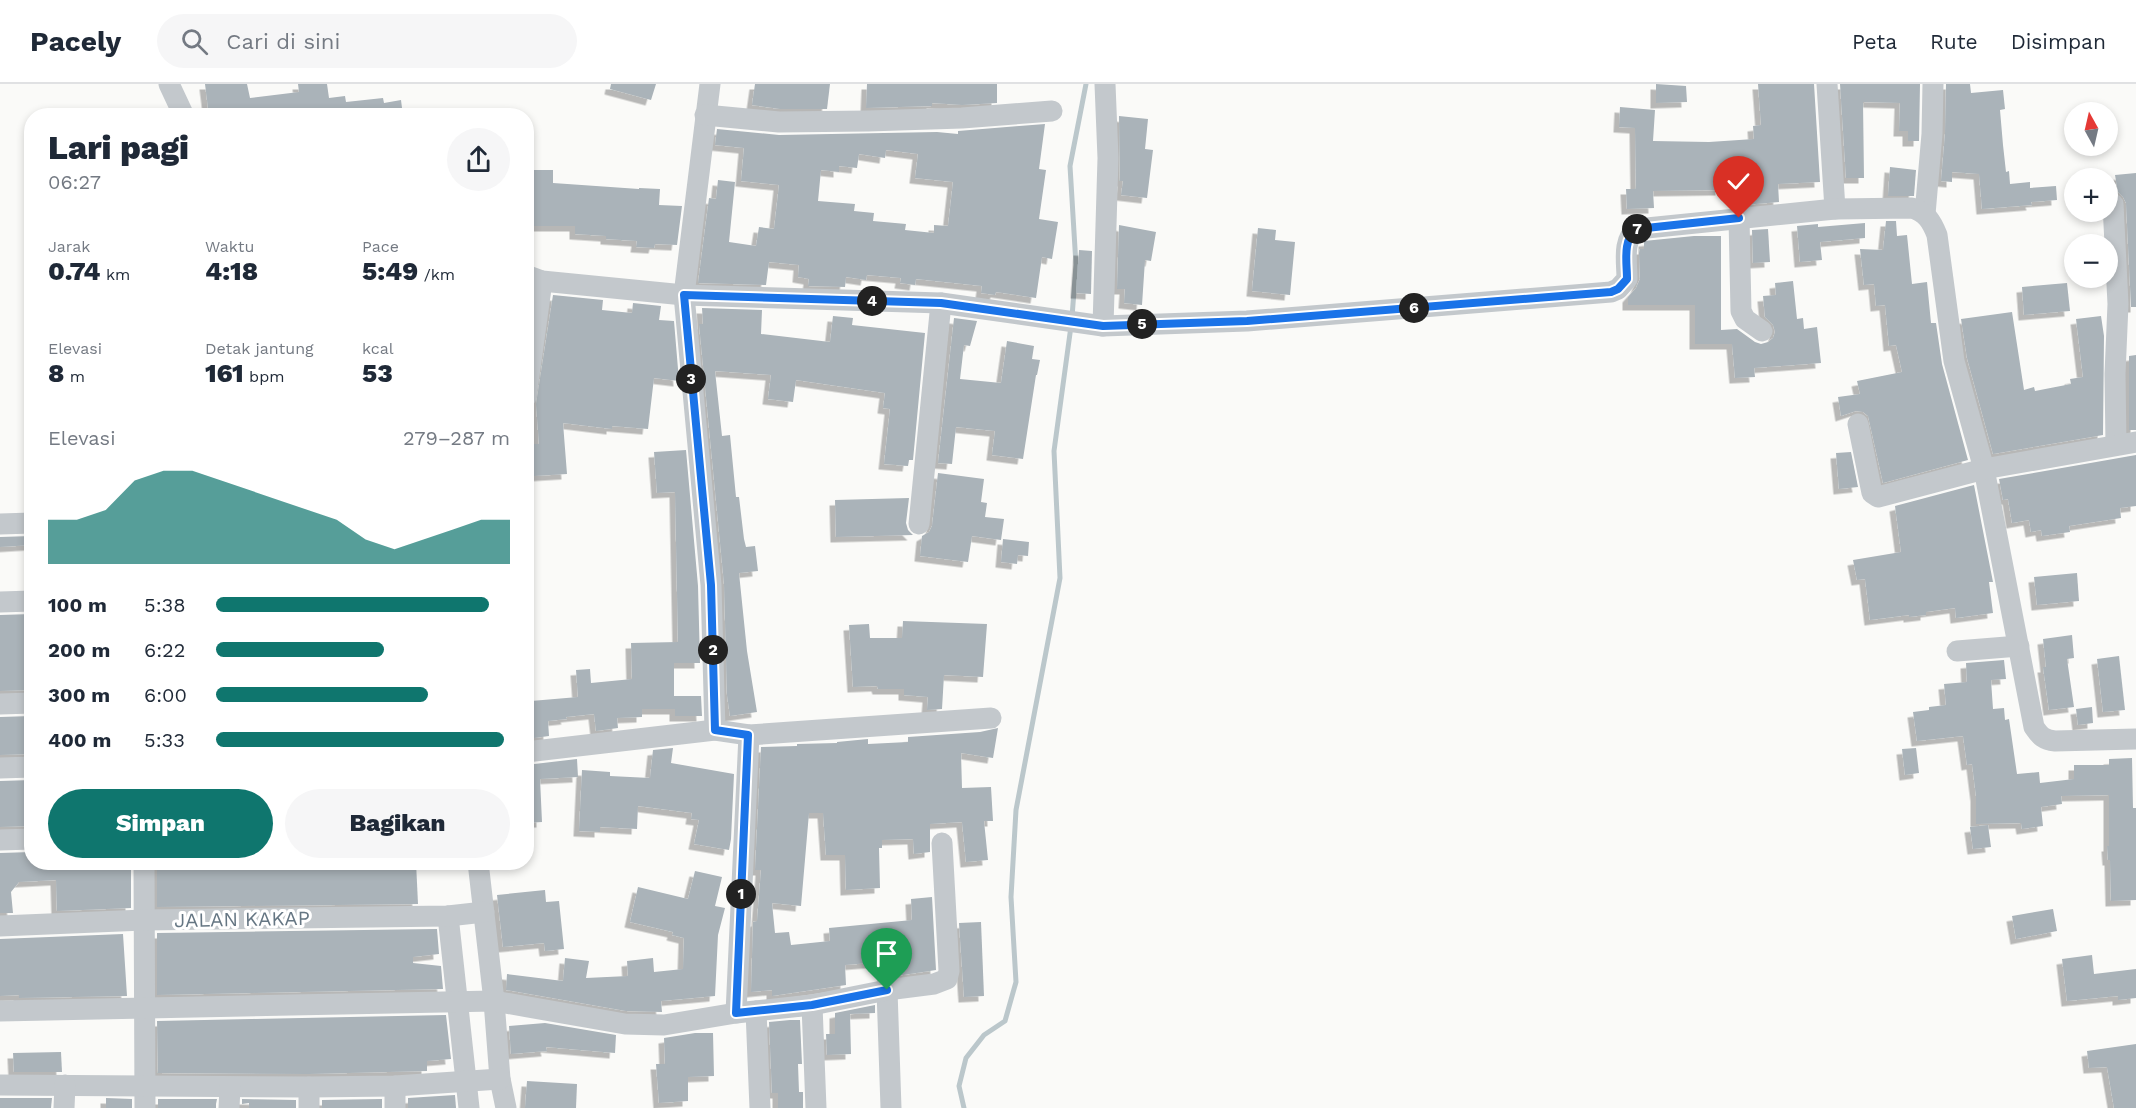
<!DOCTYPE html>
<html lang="id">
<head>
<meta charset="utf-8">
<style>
  body { margin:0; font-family:"Work Sans",sans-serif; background:#f6f6f7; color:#1f2937; height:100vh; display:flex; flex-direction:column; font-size:22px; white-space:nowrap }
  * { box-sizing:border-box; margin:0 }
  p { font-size:20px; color:#747a83 }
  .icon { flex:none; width:33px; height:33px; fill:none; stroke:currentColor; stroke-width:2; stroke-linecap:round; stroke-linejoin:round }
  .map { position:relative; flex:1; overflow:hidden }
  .panel { position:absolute; left:24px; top:24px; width:510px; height:762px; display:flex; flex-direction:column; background:#fff; border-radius:24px; box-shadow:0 3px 9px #0003 }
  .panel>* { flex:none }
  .needle { width:39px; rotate:352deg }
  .buttons { position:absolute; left:2064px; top:18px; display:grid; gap:12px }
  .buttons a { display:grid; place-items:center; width:54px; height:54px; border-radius:50%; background:#fff; box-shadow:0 3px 9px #0003; font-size:30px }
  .pin { position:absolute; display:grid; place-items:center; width:51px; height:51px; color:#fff; margin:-62px -26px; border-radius:50% 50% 50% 0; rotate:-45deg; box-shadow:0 0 6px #0007 }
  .pin .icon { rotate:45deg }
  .km { position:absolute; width:30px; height:30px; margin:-15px; border-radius:50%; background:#222; color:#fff; font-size:16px; line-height:30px; text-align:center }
  .round { display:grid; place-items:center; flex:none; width:63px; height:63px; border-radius:32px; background:#f6f6f7 }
  .head { display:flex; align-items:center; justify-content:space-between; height:102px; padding:0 24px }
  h1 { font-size:33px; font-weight:800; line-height:45px }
  .figures { display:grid; grid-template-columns:repeat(3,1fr); gap:9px; height:102px; padding:6px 24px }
  .figures div { display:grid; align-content:center }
  .figures b { font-size:26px; font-weight:800 }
  .figures small { font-size:16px; font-weight:400 }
  .figures p { font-size:16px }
  .chart { height:168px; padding:12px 24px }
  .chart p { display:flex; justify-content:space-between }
  .chart svg { width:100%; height:108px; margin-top:6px; fill:#0f766e; opacity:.7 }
  .action { display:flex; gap:12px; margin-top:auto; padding:12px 24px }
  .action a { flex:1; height:69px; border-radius:36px; background:#0f766e; color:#fff; font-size:24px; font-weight:800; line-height:69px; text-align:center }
  .action a+a { background:#f6f6f7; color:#1f2937 }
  ul { padding:0 24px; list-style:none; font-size:20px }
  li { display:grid; grid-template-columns:96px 72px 1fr; align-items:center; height:45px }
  li i { height:15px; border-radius:8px; background:#0f766e }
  header { display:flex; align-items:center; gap:36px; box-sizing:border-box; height:84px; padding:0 30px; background:#fff; border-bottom:2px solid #e0e1e3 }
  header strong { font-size:28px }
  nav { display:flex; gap:33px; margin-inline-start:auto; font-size:21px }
  .search { width:420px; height:54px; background:#f6f6f7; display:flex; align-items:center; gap:15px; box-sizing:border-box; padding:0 21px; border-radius:33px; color:#747a83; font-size:22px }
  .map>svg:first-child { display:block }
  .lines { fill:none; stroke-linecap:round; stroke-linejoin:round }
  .stream { stroke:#bbc7cb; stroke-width:5 }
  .building { fill:#aab3b9; fill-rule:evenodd; filter:url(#shadow) }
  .minor { stroke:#c3c8cc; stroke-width:21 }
  .route-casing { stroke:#fff; stroke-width:12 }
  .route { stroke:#1a73e8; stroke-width:8 }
  .labels { text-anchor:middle; stroke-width:6; stroke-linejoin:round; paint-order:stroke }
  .street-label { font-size:20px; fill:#657683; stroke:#fff }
</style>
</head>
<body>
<header>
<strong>Pacely</strong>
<div class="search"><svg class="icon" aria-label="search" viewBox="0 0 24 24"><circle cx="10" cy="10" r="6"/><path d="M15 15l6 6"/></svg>Cari di sini</div>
<nav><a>Peta</a><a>Rute</a><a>Disimpan</a></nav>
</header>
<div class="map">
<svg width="2136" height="1024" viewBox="0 0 2136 1024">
  <defs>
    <filter id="shadow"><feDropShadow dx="-5.5" dy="5.5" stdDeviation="0" flood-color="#0004"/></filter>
  </defs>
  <rect width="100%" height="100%" fill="#fafaf8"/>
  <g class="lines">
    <g class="stream">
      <polyline points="1072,233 1076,181 1070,82 1086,0"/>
      <polyline points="964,1024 959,1002 966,974 984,951 1005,937 1016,898 1011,813 1016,726 1060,494 1054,367 1071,242"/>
    </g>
  </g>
  <g class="building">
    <polygon points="205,0 247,0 250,14 299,8 298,0 327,0 329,14 345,12 346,18 383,14 384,19 401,16 403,32 209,32"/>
    <polygon points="611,0 656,0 651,16 610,5"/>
    <polygon points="755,0 830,0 827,25 780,25 752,21"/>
    <polygon points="867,0 997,0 997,19 962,21 932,19 932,22 866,24"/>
    <polygon points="1656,0 1686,2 1687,18 1656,19"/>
    <polygon points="1758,0 1814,0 1820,98 1778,100 1779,118 1744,121 1742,91 1721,92 1721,106 1653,107 1654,124 1627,125 1626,105 1636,105 1635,44 1619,43 1620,23 1655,26 1653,57 1709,58 1754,55 1753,42 1761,41"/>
    <polygon points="1840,0 1920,0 1919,57 1908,57 1908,47 1899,47 1900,19 1863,18 1864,94 1846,94"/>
    <polygon points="1946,0 1970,0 1971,9 2003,6 2005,25 2000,26 2003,61 2006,88 2009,87 2010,100 2030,98 2030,104 2056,102 2057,116 2031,118 2032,121 1982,125 1979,90 1952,88 1952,98 1941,97 1945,50"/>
    <polygon points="1119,32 1148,35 1145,65 1153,66 1147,114 1121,111 1123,97 1120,97"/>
    <path d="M 1045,40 L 1039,85 L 1046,86 L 1039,135 L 1058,138 L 1052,175 L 1042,173 L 1036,214 L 996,208 L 995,211 L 981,209 L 982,202 L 916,195 L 915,201 L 900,199 L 901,194 L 867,191 L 866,196 L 846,193 L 845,203 L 808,202 L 809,195 L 798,193 L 799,181 L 769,178 L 766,201 L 698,199 L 709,114 L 716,115 L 718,96 L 735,98 L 729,158 L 756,162 L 759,143 L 774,145 L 779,101 L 741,97 L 744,64 L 715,61 L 717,45 L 779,51 L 937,48 L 958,50 L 958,47 ZM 886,66 L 918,70 L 915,94 L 953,98 L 948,142 L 934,141 L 934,149 L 905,146 L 906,140 L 873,137 L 874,129 L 854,127 L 855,120 L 818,117 L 821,86 L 839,88 L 839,82 L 857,84 L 859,70 L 885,74 Z"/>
    <polygon points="1890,83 1916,86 1914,112 1888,112"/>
    <polygon points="526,86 553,86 553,99 639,105 639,104 660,105 659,121 682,122 677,161 655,160 654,164 636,163 637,157 606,155 606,152 575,150 575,142 526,142"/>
    <polygon points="2136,89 2136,223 2131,223 2126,119 2123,113 2118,108 2115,91"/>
    <polygon points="1886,137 1896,137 1897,152 1907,151 1912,200 1927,198 1931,239 1936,239 1942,280 1968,376 1883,399 1868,332 1863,328 1856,327 1841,332 1838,313 1860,310 1857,297 1902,288 1896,261 1889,262 1885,221 1876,222 1874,200 1864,201 1860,165 1883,166"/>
    <polygon points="1865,139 1865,154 1820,158 1822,176 1800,178 1797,142 1818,140 1818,143"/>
    <polygon points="1119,141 1156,148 1151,177 1145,176 1142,221 1124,219 1125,205 1117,205"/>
    <polygon points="1258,144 1276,146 1275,156 1295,158 1290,211 1252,207"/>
    <polygon points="1768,145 1770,178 1753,179 1752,146"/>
    <polygon points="1694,152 1721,152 1721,246 1737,245 1755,258 1761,260 1768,258 1773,254 1775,248 1773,241 1765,233 1763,212 1776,211 1775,199 1793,197 1797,235 1803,234 1804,245 1817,243 1821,279 1754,284 1755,293 1735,294 1732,260 1695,260 1695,221 1628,221 1628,213 1636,204 1640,195 1639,169 1640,165 1644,165 1644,157"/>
    <polygon points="1079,166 1092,167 1091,210 1076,209"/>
    <polygon points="2067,199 2070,227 2024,231 2022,203"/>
    <polygon points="553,211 603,216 602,226 632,229 633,219 661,222 659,236 674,237 679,297 654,294 648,345 612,342 612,345 563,339 567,390 534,392 532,360 539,360 536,320"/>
    <polygon points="702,224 762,226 761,250 830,258 833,232 853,234 852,241 925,249 913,376 909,376 908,382 884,380 890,325 883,324 885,309 796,296 793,318 768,315 771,291 715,287 722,352 730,351 736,413 739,413 744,455 746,463 755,462 758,487 739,489 747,567 757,628 730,632 727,611 724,500 699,240 703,240"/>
    <polygon points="2012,228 2024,306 2034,303 2035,307 2071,300 2070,295 2083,293 2076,235 2101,232 2104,252 2103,351 1993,370 1967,274 1961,235"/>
    <polygon points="954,234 977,237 970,262 964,261 960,295 1001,299 1007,257 1034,262 1032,275 1040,276 1037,291 1036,291 1023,375 992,371 995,347 956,343 952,380 938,379"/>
    <polygon points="2136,271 2136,346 2129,346 2129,272"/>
    <polygon points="686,366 698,502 700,579 674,579 674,612 701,612 702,632 675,632 675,620 675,625 642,625 642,633 617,634 618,644 596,647 594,630 566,633 567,635 548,637 549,652 534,654 531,617 578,613 576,586 590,585 591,599 632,595 631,559 678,558 675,408 657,409 654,368"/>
    <polygon points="1851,368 1858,403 1839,405 1836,369"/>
    <polygon points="2136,371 2136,422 2120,424 2121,434 2069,442 2070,448 2042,452 2041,446 2031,448 2029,436 2012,439 2008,415 2003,416 1999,395"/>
    <polygon points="938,389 984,395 981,418 987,419 985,433 1004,435 1001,456 972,452 968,478 920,472 922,452 929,448 932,442"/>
    <polygon points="1974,401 1993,498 1989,498 1993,529 1956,534 1955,524 1926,528 1926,531 1909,533 1909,531 1870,536 1865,495 1857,496 1853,476 1901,468 1895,422"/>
    <polygon points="909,414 906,439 908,446 913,451 836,453 835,416"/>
    <polygon points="32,452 32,461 0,463 0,453"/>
    <polygon points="1003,455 1029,458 1028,472 1018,471 1017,480 1001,478"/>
    <polygon points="2077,489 2079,517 2037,521 2034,493"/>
    <polygon points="32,530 32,606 0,607 0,531"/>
    <polygon points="903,537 987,540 983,593 944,591 942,625 927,626 928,613 904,611 904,605 878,605 877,602 853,603 849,541 869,540 870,554 902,554"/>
    <polygon points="2072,551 2074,574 2067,575 2074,623 2049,626 2043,583 2046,583 2043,555"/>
    <polygon points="2119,572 2125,626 2103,628 2097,575"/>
    <polygon points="2004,576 2006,595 1991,596 1993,625 2004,624 2005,636 2009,635 2017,690 2039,688 2040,699 2074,695 2074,681 2109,681 2109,675 2132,674 2133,724 2136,724 2136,816 2111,817 2110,776 2108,776 2107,762 2109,762 2109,711 2061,712 2062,720 2041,723 2043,742 2022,745 2021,739 1976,740 1976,712 1972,680 1967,681 1963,652 1917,657 1913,628 1929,626 1929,623 1946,621 1944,600 1967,598 1966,579"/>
    <polygon points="2092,623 2093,639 2078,641 2076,625"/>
    <polygon points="32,632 32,670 0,671 0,633"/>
    <polygon points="998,644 993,674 961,669 962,704 991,703 993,737 984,737 988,776 966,778 962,738 930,740 930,768 914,770 913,755 882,756 882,764 879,764 880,804 846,806 845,771 826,771 823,729 809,729 801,822 772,819 775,849 789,848 791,861 830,857 829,844 912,836 911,815 932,813 936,886 883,894 882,878 845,881 846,901 772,912 772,906 751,908 753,838 757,837 761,786 755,786 761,663 797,662 797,660 837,659 837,658 868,655 868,660 908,658 908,653 980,648"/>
    <polygon points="673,664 671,679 734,690 731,755 729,766 694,760 699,736 691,735 692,729 638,722 637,745 600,743 600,748 579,747 582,686 610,688 610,692 650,694 653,666"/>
    <polygon points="1916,664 1919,689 1905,691 1902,665"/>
    <polygon points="577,675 578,693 540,695 542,738 526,739 526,681"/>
    <polygon points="32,696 32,742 0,743 0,697"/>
    <polygon points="1988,741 1991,763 1973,765 1970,743"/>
    <polygon points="32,768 32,778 131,778 131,824 57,827 56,796 38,797 19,798 11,808 13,829 0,829 0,769"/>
    <polygon points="157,778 416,778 418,820 157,823"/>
    <polygon points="695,787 722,793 715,822 725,824 718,851 715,912 661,917 662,928 626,927 506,906 507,890 563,897 565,874 589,877 586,894 628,892 627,877 653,874 654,888 683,885 684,854 672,851 673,848 630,838 638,803 688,815"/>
    <polygon points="545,806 546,818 559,817 564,865 545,867 544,859 503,863 497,811"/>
    <polygon points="2053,825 2057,847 2016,855 2012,832"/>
    <polygon points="981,838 984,912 964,913 959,839"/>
    <polygon points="437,845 439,870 413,873 413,879 441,882 443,905 157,911 157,849"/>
    <polygon points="123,850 127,912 19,914 19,911 0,912 0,855"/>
    <polygon points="2092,871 2094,890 2136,885 2136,914 2118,916 2118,912 2067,917 2062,875"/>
    <polygon points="875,921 875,929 850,930 851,970 827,971 826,950 835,950 835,929"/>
    <polygon points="446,931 451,975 427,977 427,987 309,990 158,989 157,937"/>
    <polygon points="790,936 800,936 802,980 798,980 799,1008 803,1008 803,1024 778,1024 778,1009 772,1009 769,938"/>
    <polygon points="545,939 616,951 615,969 546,963 547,967 511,970 509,942"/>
    <polygon points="695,949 713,949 714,992 688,993 688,1017 659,1019 656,980 665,980 664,954"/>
    <polygon points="2136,960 2136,1024 2114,1024 2107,983 2089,984 2087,967"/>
    <polygon points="61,968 62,988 14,988 13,969"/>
    <polygon points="527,997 577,1000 576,1024 525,1024"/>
    <polygon points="455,1011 456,1024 408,1024 408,1014"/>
    <polygon points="0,1014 52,1014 51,1024 0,1024"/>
    <polygon points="106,1014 132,1015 132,1024 106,1024"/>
    <polygon points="158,1015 217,1015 216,1020 216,1024 158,1024"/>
    <polygon points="242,1015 296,1016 296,1024 249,1024 249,1019 242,1020"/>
    <polygon points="382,1015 382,1024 322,1024 322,1016"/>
  </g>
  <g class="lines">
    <g class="minor">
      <polyline points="169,0 184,32"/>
      <polyline points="710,0 684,211 711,501 715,646"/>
      <polyline points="1827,0 1835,125"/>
      <polyline points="705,31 779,38 868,37 962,34 1052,27"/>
      <polyline points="2113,120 2118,220 2115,290 2116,361"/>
      <polyline points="1925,130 1932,50 1933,0"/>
      <polyline points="1739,134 1741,227 1745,235 1762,247"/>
      <path d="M 526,191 L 542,197 L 684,211 L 941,219 L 1103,242 L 1247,237 L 1611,208 L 1618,205 L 1627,195 C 1627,178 1622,156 1637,145 L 1835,125 L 1912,124 C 1926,128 1932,138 1937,151 L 1954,277 L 1984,385 L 2034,643 C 2040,652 2044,656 2055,657 L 2136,655"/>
      <polyline points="1103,242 1108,74 1105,0"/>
      <polyline points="526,313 542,197"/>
      <polyline points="1858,340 1872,409 1878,413 1984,385 2136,358"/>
      <polyline points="0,440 32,439"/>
      <polyline points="919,440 941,219"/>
      <polyline points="0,518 32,517"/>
      <polyline points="1957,567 2019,562"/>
      <polyline points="0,620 32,619"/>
      <polyline points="526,668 715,646 749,651 991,634"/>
      <polyline points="0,684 32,683"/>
      <polyline points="0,756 32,755"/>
      <polyline points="144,778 145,1024"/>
      <polyline points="478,778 494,917 500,995 506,1024"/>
      <polyline points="448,832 469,1024"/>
      <polyline points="0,842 144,836 448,832 484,828"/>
      <polyline points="887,906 891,1024"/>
      <polyline points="812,921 816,1024"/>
      <polyline points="0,927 494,917 625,940 664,941 736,929 812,921 887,906 934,900 947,895 949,887 942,759"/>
      <polyline points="756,927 760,1024"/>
      <polyline points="736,929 749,651"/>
      <polyline points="0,1001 309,1003 395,1002 500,995"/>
      <polyline points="395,1002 395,1024"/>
      <polyline points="64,1024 65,1001"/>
      <polyline points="229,1024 230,1003"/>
      <polyline points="309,1024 309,1003"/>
    </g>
  </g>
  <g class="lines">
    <defs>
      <path id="route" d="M 887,906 L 812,921 L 736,929 L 748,651 L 715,646 L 711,501 L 684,211 L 941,219 L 1103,242 L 1247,237 L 1611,208 L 1618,205 L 1627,195 C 1627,178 1622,156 1637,145 L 1739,134"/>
    </defs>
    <use href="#route" class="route-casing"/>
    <use href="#route" class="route"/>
  </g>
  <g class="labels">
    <g class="street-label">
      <text transform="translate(242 835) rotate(-1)" y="7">JALAN KAKAP</text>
    </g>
  </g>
</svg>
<div class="buttons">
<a><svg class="needle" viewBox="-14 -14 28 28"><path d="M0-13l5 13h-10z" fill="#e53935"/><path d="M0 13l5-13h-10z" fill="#747a83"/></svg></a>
<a>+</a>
<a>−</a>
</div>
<div class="pin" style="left:887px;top:906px;background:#1e9e55"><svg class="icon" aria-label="arrive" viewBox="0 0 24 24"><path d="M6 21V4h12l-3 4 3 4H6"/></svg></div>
<div class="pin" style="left:1739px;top:134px;background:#d93025"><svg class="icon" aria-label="check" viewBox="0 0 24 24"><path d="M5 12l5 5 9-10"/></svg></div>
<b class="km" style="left:741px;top:810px">1</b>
<b class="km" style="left:713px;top:566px">2</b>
<b class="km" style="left:691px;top:295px">3</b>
<b class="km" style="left:872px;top:217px">4</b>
<b class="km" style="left:1142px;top:240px">5</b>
<b class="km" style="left:1414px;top:224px">6</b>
<b class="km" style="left:1637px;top:145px">7</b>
<section class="panel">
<div class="head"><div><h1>Lari pagi</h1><p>06:27</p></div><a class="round"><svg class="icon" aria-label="share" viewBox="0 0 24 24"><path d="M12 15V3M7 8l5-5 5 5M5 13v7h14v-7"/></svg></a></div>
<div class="figures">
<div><p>Jarak</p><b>0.74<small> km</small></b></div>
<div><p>Waktu</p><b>4:18</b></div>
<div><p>Pace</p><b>5:49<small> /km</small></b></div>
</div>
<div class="figures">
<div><p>Elevasi</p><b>8<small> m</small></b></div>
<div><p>Detak jantung</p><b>161<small> bpm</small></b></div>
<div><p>kcal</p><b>53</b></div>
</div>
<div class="chart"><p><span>Elevasi</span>279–287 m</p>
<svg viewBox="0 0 160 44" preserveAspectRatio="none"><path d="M0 44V26L10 26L20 22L30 10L40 6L50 6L60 10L70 14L80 18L90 22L100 26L110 34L120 38L130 34L140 30L150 26L160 26V44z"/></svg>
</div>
<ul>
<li><b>100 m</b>5:38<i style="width:93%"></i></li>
<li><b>200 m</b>6:22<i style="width:57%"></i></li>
<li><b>300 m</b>6:00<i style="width:72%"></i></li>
<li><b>400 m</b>5:33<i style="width:98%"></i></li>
</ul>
<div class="action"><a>Simpan</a><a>Bagikan</a></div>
</section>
</div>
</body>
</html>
